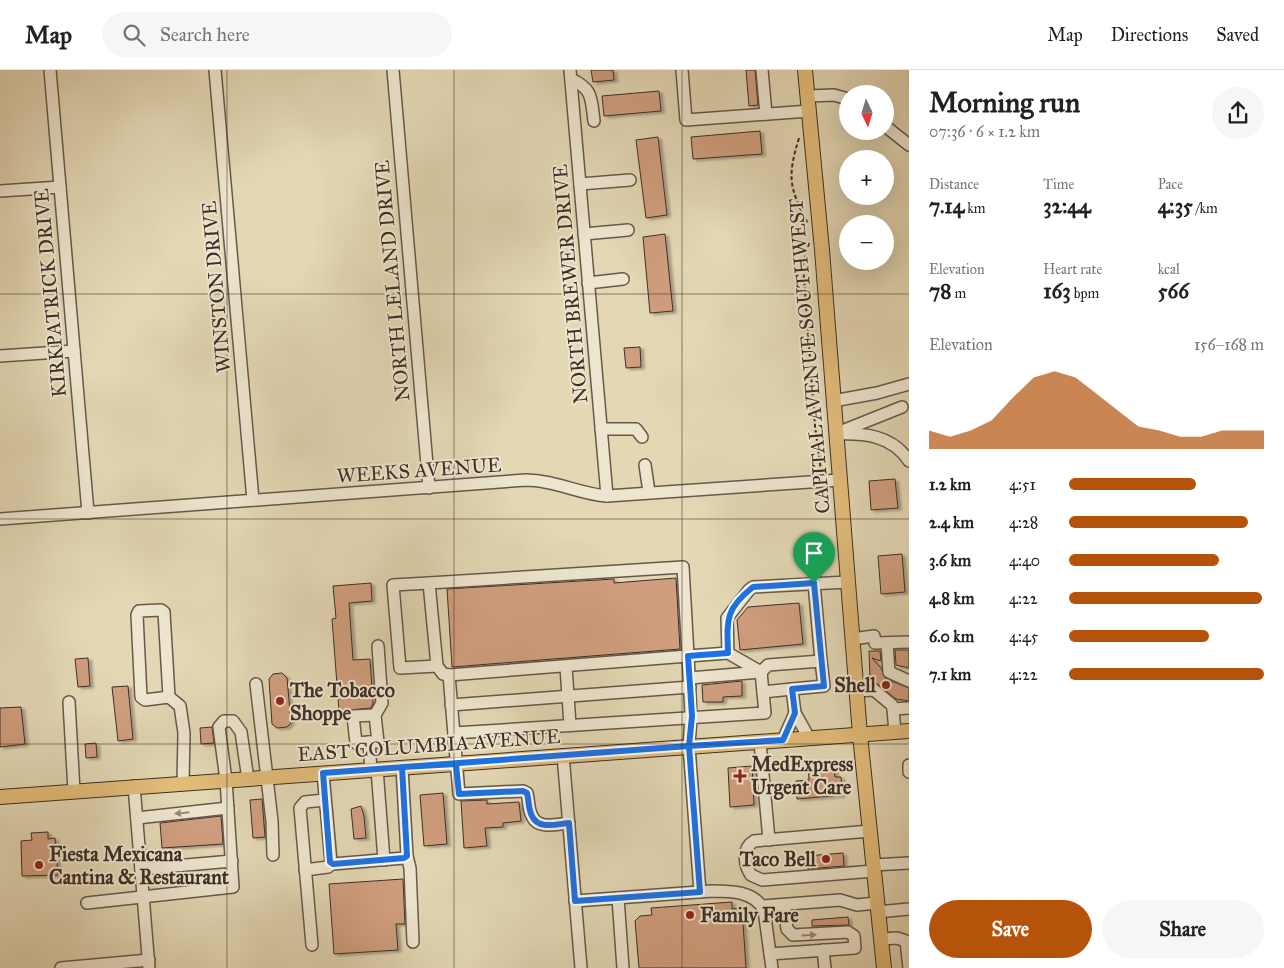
<!DOCTYPE html>
<html lang="en">
<head>
<meta charset="utf-8">
<style>
  body { margin:0; font-family:"IM FELL Great Primer",serif; background:#f6f6f6; color:#202124; height:100vh; display:flex; flex-direction:column; font-size:19px; white-space:nowrap }
  * { box-sizing:border-box; margin:0 }
  p { font-size:16px; color:#757577 }
  .icon { flex:none; width:28px; height:28px; fill:none; stroke:currentColor; stroke-width:2; stroke-linecap:round; stroke-linejoin:round }
  .map { position:relative; flex:1; overflow:hidden }
  .details { display:flex; flex-direction:column; background:#fff; width:375px }
  .details>* { flex:none }
  .needle { width:32px; rotate:176deg }
  .tools { position:absolute; left:839px; top:15px; display:grid; gap:10px }
  .tools a { display:grid; place-items:center; width:55px; height:55px; border-radius:50%; background:#fff; box-shadow:0 5px 20px #0002; font-size:25px }
  .pin { position:absolute; display:grid; place-items:center; width:42px; height:42px; color:#fff; margin:-51px -21px; border-radius:50% 50% 50% 0; rotate:-45deg; box-shadow:0 0 5px #0007 }
  .pin .icon { rotate:45deg }
  .round { display:grid; place-items:center; flex:none; width:52px; height:52px; border-radius:26px; background:#f6f6f6 }
  .headline { display:flex; align-items:center; justify-content:space-between; height:85px; padding:0 20px }
  h1 { font-size:28px; font-weight:700; line-height:38px }
  .metrics { display:grid; grid-template-columns:repeat(3,1fr); gap:8px; height:85px; padding:5px 20px }
  .metrics div { display:grid; align-content:center }
  .metrics b { font-size:21px; font-weight:700 }
  .metrics small { font-size:14px; font-weight:400 }
  .metrics p { font-size:14px }
  .chart { height:140px; padding:10px 20px }
  .chart p { display:flex; justify-content:space-between }
  .chart svg { width:100%; height:90px; margin-top:5px; fill:#b45309; opacity:.7 }
  .cta { display:flex; gap:10px; margin-top:auto; padding:10px 20px }
  .cta a { flex:1; height:58px; border-radius:30px; background:#b45309; color:#fff; font-size:20px; font-weight:700; line-height:58px; text-align:center }
  .cta a+a { background:#f6f6f6; color:#202124 }
  ul { padding:0 20px; list-style:none; font-size:16px }
  li { display:grid; grid-template-columns:80px 60px 1fr; align-items:center; height:38px }
  li i { height:12px; border-radius:6px; background:#b45309 }
  header { display:flex; align-items:center; gap:30px; box-sizing:border-box; height:70px; padding:0 25px; background:#fff; border-bottom:1px solid #e0e0e0 }
  header strong { font-size:24px }
  nav { display:flex; gap:28px; margin-inline-start:auto; font-size:18px }
  .search { width:350px; height:45px; background:#f6f6f6; display:flex; align-items:center; gap:12px; box-sizing:border-box; padding:0 18px; border-radius:28px; color:#757577; font-size:19px }
  main { display:flex; flex:1; min-height:0 }
  .map>svg:first-child { display:block }
  .building { fill:#d09e7e; stroke:#3d2f27; filter:url(#shadow) }
  .lines { fill:none; stroke-linecap:round; stroke-linejoin:round }
  .minor-casing { stroke:#66594a; stroke-width:14 }
  .major-casing { stroke:#3d2f27; stroke-width:16 }
  .path { stroke:#3d2f27; stroke-width:2; stroke-dasharray:4 2.5; stroke-linecap:butt }
  .minor { stroke:#ede5ce; stroke-width:11 }
  .major { stroke:#e2bc7a; stroke-width:14 }
  .oneway { fill:#958a7a }
  .route-casing { stroke:#fff; stroke-width:10 }
  .route { stroke:#1a73e8; stroke-width:6 }
  .grid { fill:none; stroke:#3d2f27; stroke-width:1; stroke-opacity:0.55 }
  .poi-dot { fill:#8f2418; stroke:#ede5ce; stroke-width:2 }
  .labels { text-anchor:middle; stroke-width:4; stroke-linejoin:round; paint-order:stroke }
  .street-label { font-size:20px; fill:#3d2f27; stroke:#ede5ce }
  .poi-label { font-size:20px; font-weight:bold; fill:#3d2f27; stroke:#ede5ce; text-anchor:start }
</style>
</head>
<body>
<header>
<strong>Map</strong>
<div class="search"><svg class="icon" aria-label="search" viewBox="0 0 24 24"><circle cx="10" cy="10" r="6"/><path d="M15 15l6 6"/></svg>Search here</div>
<nav><a>Map</a><a>Directions</a><a>Saved</a></nav>
</header>
<main>
<div class="map">
<svg width="909" height="898" viewBox="0 0 909 898">
  <defs>
    <filter id="shadow"><feDropShadow dx="3.5" dy="2" stdDeviation="1" flood-color="#0004"/></filter>
  </defs>
  <rect width="100%" height="100%" fill="#e3d7b4"/>
  <filter id="stains"><feTurbulence type="fractalNoise" baseFrequency=".004" numOctaves="4"/><feColorMatrix values="0 0 0 0 .2 0 0 0 0 .09 0 0 0 0 .02 0 0 0 .5 -.17"/></filter>
  <radialGradient id="worn" r=".72"><stop offset=".6" stop-color="#630" stop-opacity="0"/><stop offset="1" stop-color="#630" stop-opacity=".3"/></radialGradient>
  <g class="building">
    <polygon points="591,0 613,0 614,10 593,12"/>
    <polygon points="746,0 755,0 758,35 749,36"/>
    <polygon points="659,21 661,41 604,46 602,26"/>
    <polygon points="760,61 762,84 693,89 691,67"/>
    <polygon points="658,67 667,145 646,148 636,70"/>
    <polygon points="665,164 673,241 650,243 643,167"/>
    <polygon points="640,277 641,297 626,298 624,278"/>
    <polygon points="895,409 898,438 871,440 869,411"/>
    <polygon points="902,484 905,522 881,524 878,486"/>
    <polygon points="676,508 680,579 452,597 447,519 614,509 614,513"/>
    <polygon points="371,513 372,531 349,533 353,590 370,589 373,633 371,638 339,641 332,549 336,548 333,516"/>
    <polygon points="799,533 803,574 740,580 737,550 748,537"/>
    <polygon points="895,580 909,580 909,598 896,595"/>
    <polygon points="869,581 880,581 881,591 872,588 881,598 886,609 909,618 909,631 896,629 870,608"/>
    <polygon points="88,588 90,616 78,617 75,589"/>
    <polygon points="282,603 287,608 291,653 287,657 277,658 272,654 269,609 273,604"/>
    <polygon points="742,611 742,626 723,627 723,632 703,632 702,615"/>
    <polygon points="128,616 133,669 118,671 112,617"/>
    <polygon points="21,637 25,674 0,677 0,638"/>
    <polygon points="212,657 214,673 201,674 200,658"/>
    <polygon points="96,673 97,687 86,688 85,674"/>
    <polygon points="829,692 834,696 835,707 841,707 842,725 797,729 796,711 809,710 808,694"/>
    <polygon points="752,696 754,735 730,737 728,698"/>
    <polygon points="443,723 447,774 424,776 420,725"/>
    <polygon points="262,729 265,767 253,768 250,730"/>
    <polygon points="487,730 487,734 519,732 521,751 503,753 503,757 485,758 487,776 464,778 461,731"/>
    <polygon points="361,736 364,746 366,768 354,769 351,739"/>
    <polygon points="221,746 223,774 162,778 160,753"/>
    <polygon points="48,762 48,769 55,768 58,805 22,806 21,771 32,770 31,763"/>
    <polygon points="843,783 844,796 808,799 807,786"/>
    <polygon points="403,809 405,854 396,854 398,880 334,884 329,814"/>
    <polygon points="732,832 732,839 742,838 746,898 639,898 635,851 640,846 652,845 651,838"/>
    <polygon points="848,847 849,855 812,856 812,850"/>
  </g>
  <g class="lines">
    <defs>
      <g id="minor">
        <polyline points="50,0 88,443"/>
        <polyline points="215,0 253,430"/>
        <polyline points="393,0 429,418"/>
        <polyline points="570,0 607,426"/>
        <polyline points="682,0 686,50 809,41"/>
        <polyline points="762,0 766,44"/>
        <path d="M 571,9 C 593,19 591,28 594,51"/>
        <polyline points="808,26 834,25 848,29"/>
        <polyline points="885,56 909,75"/>
        <polyline points="580,114 630,110"/>
        <polyline points="0,121 60,117"/>
        <polyline points="584,164 628,160"/>
        <polyline points="588,213 623,209"/>
        <polyline points="0,286 74,281"/>
        <polyline points="833,331 877,323 909,314"/>
        <polyline points="601,359 636,359 642,367"/>
        <polyline points="842,361 902,337"/>
        <path d="M 836,364 C 864,363 892,365 909,391"/>
        <polyline points="645,395 649,422"/>
        <path d="M 0,449 L 526,410 C 555,410 579,424 607,426 L 839,410"/>
        <polyline points="429,513 393,515 400,598 437,596"/>
        <polyline points="814,513 821,591"/>
        <polyline points="852,569 874,566 875,573 909,572"/>
        <polyline points="887,573 889,602 909,611"/>
        <polyline points="566,597 570,655"/>
        <polyline points="761,602 728,583 727,548 749,520 753,517 848,512"/>
        <polyline points="449,605 443,604 437,596 429,513 683,497 688,586 728,583"/>
        <polyline points="690,608 761,602 768,595 821,591 824,616 792,619 795,643 809,668"/>
        <polyline points="256,614 272,751 273,785"/>
        <polyline points="856,621 874,620 892,635 893,639 909,638"/>
        <polyline points="763,622 792,619"/>
        <polyline points="169,627 145,630 141,627 137,545 139,541 161,540 164,542 169,627 180,636 184,663 183,713"/>
        <polyline points="69,632 74,721"/>
        <polyline points="451,635 690,617"/>
        <polyline points="893,639 895,662"/>
        <polyline points="454,663 765,643 761,602"/>
        <polyline points="783,670 795,643"/>
        <polyline points="369,672 356,673 353,646 375,645"/>
        <polyline points="760,672 769,770"/>
        <polyline points="563,685 581,898"/>
        <polyline points="909,695 909,702"/>
        <polyline points="377,699 384,790"/>
        <polyline points="371,700 369,672 378,672 375,645 382,633 378,576"/>
        <polyline points="323,703 331,792 333,794 404,788 407,786 402,697"/>
        <polyline points="134,716 149,898"/>
        <polyline points="137,748 228,738"/>
        <path d="M 569,753 C 557,754 538,760 532,746 C 528,739 529,730 527,723 L 523,721 L 459,724 L 449,605 L 688,586 L 691,646 L 689,676 L 700,822"/>
        <path d="M 870,761 L 754,771 C 742,778 744,795 751,805 L 762,810 L 874,801"/>
        <polyline points="407,786 410,798 413,872"/>
        <polyline points="873,795 909,793"/>
        <polyline points="141,799 232,791"/>
        <polyline points="305,800 328,797 332,794"/>
        <polyline points="618,828 623,898"/>
        <path d="M 575,831 L 712,821 C 731,821 754,821 764,840 L 772,898"/>
        <polyline points="87,833 233,817 226,710 219,657 224,651 233,651 241,662 248,709"/>
        <polyline points="763,836 840,830 857,835 877,833"/>
        <polyline points="878,842 909,839"/>
        <polyline points="881,869 897,868 906,871 909,898"/>
        <polyline points="312,875 300,738 305,732 325,730"/>
        <polyline points="823,880 825,898"/>
        <polyline points="770,884 855,878 854,866 848,862 793,865 787,859 784,835"/>
        <polyline points="61,898 149,890"/>
      </g>
      <g id="major">
        <polyline points="805,0 822,180 860,665 884,898"/>
        <polyline points="0,727 909,661"/>
      </g>
    </defs>
    <use href="#minor" class="minor-casing"/>
    <use href="#major" class="major-casing"/>
    <g class="path">
      <path d="M 799,68 C 787,108 789,117 808,154"/>
      <polyline points="809,173 803,195 815,356 821,401"/>
    </g>
    <use href="#minor" class="minor"/>
    <use href="#major" class="major"/>
  </g>
  <defs><path id="oneway-solid" d="M-6-.8H1V-3.2L6.5 0L1 3.2V.8H-6Z" transform="scale(1.25)"/></defs>
  <g class="oneway">
    <use href="#oneway-solid" transform="translate(182 743) rotate(174)"/>
    <use href="#oneway-solid" transform="translate(809 865) rotate(-4)"/>
  </g>
  <g class="lines">
    <defs>
      <path id="route" d="M 814,513 L 753,517 C 725,539 727,550 728,583 L 688,586 L 692,646 L 689,676 L 323,703 L 330,792 L 333,794 L 404,788 L 407,786 L 402,697 L 456,694 L 459,724 L 523,721 L 527,723 C 529,730 528,739 532,746 C 538,760 557,754 569,753 L 575,831 L 700,822 L 689,676 L 783,670 L 795,643 L 792,619 L 824,616 L 814,513"/>
    </defs>
    <use href="#route" class="route-casing"/>
    <use href="#route" class="route"/>
  </g>
  <path class="grid" d="M 227,0 L 227,898M 454,0 L 454,898M 682,0 L 682,898M 0,224 L 909,224M 0,449 L 909,449M 0,674 L 909,674"/>
  <g class="poi-dot">
    <circle cx="886" cy="615" r="5"/>
    <circle cx="280" cy="631" r="5"/>
    <path d="M737.5 698.5h5v5h5v5h-5v5h-5v-5h-5v-5h5z"/>
    <circle cx="826" cy="789" r="5"/>
    <circle cx="39" cy="795" r="5"/>
    <circle cx="690" cy="845" r="5"/>
  </g>
  <g class="labels">
    <g class="street-label">
      <text transform="translate(392 211) rotate(-95)" y="7">NORTH LELAND DRIVE</text>
      <text transform="translate(570 214) rotate(-95)" y="7">NORTH BREWER DRIVE</text>
      <text transform="translate(216 217) rotate(-95)" y="7">WINSTON DRIVE</text>
      <text transform="translate(50 223) rotate(-95)" y="7">KIRKPATRICK DRIVE</text>
      <text transform="translate(809 286) rotate(-95)" y="7">CAPITAL AVENUE SOUTHWEST</text>
      <text transform="translate(419 400) rotate(-4)" y="7">WEEKS AVENUE</text>
      <text transform="translate(429 675) rotate(-4)" y="7">EAST COLUMBIA AVENUE</text>
    </g>
    <g class="poi-label">
      <text x="876" y="622" text-anchor="end">Shell</text>
      <text x="290" y="627">The Tobacco<tspan x="290" dy="23">Shoppe</tspan></text>
      <text x="751" y="701">MedExpress<tspan x="751" dy="23">Urgent Care</tspan></text>
      <text x="49" y="791">Fiesta Mexicana<tspan x="49" dy="23">Cantina &amp; Restaurant</tspan></text>
      <text x="816" y="796" text-anchor="end">Taco Bell</text>
      <text x="700" y="852">Family Fare</text>
    </g>
  </g>
  <rect width="100%" height="100%" filter="url(#stains)"/>
  <rect width="100%" height="100%" fill="url(#worn)"/>
</svg>
<div class="tools">
<a><svg class="needle" viewBox="-14 -14 28 28"><path d="M0-13l5 13h-10z" fill="#e53935"/><path d="M0 13l5-13h-10z" fill="#757577"/></svg></a>
<a>+</a>
<a>−</a>
</div>
<div class="pin" style="left:814px;top:513px;background:#1e9e55"><svg class="icon" aria-label="arrive" viewBox="0 0 24 24"><path d="M6 21V4h12l-3 4 3 4H6"/></svg></div>
</div>
<section class="details">
<div class="headline"><div><h1>Morning run</h1><p>07:36 · 6 × 1.2 km</p></div><a class="round"><svg class="icon" aria-label="share" viewBox="0 0 24 24"><path d="M12 15V3M7 8l5-5 5 5M5 13v7h14v-7"/></svg></a></div>
<div class="metrics">
<div><p>Distance</p><b>7.14<small> km</small></b></div>
<div><p>Time</p><b>32:44</b></div>
<div><p>Pace</p><b>4:35<small> /km</small></b></div>
</div>
<div class="metrics">
<div><p>Elevation</p><b>78<small> m</small></b></div>
<div><p>Heart rate</p><b>163<small> bpm</small></b></div>
<div><p>kcal</p><b>566</b></div>
</div>
<div class="chart"><p><span>Elevation</span>156–168 m</p>
<svg viewBox="0 0 160 44" preserveAspectRatio="none"><path d="M0 44V35L10 38L20 35L30 30L40 19L50 9L60 6L70 9L80 17L90 25L100 33L110 35L120 38L130 38L140 35L150 35L160 35V44z"/></svg>
</div>
<ul>
<li><b>1.2 km</b>4:51<i style="width:65%"></i></li>
<li><b>2.4 km</b>4:28<i style="width:92%"></i></li>
<li><b>3.6 km</b>4:40<i style="width:77%"></i></li>
<li><b>4.8 km</b>4:22<i style="width:99%"></i></li>
<li><b>6.0 km</b>4:45<i style="width:72%"></i></li>
<li><b>7.1 km</b>4:22<i style="width:100%"></i></li>
</ul>
<div class="cta"><a>Save</a><a>Share</a></div>
</section>
</main>
</body>
</html>
